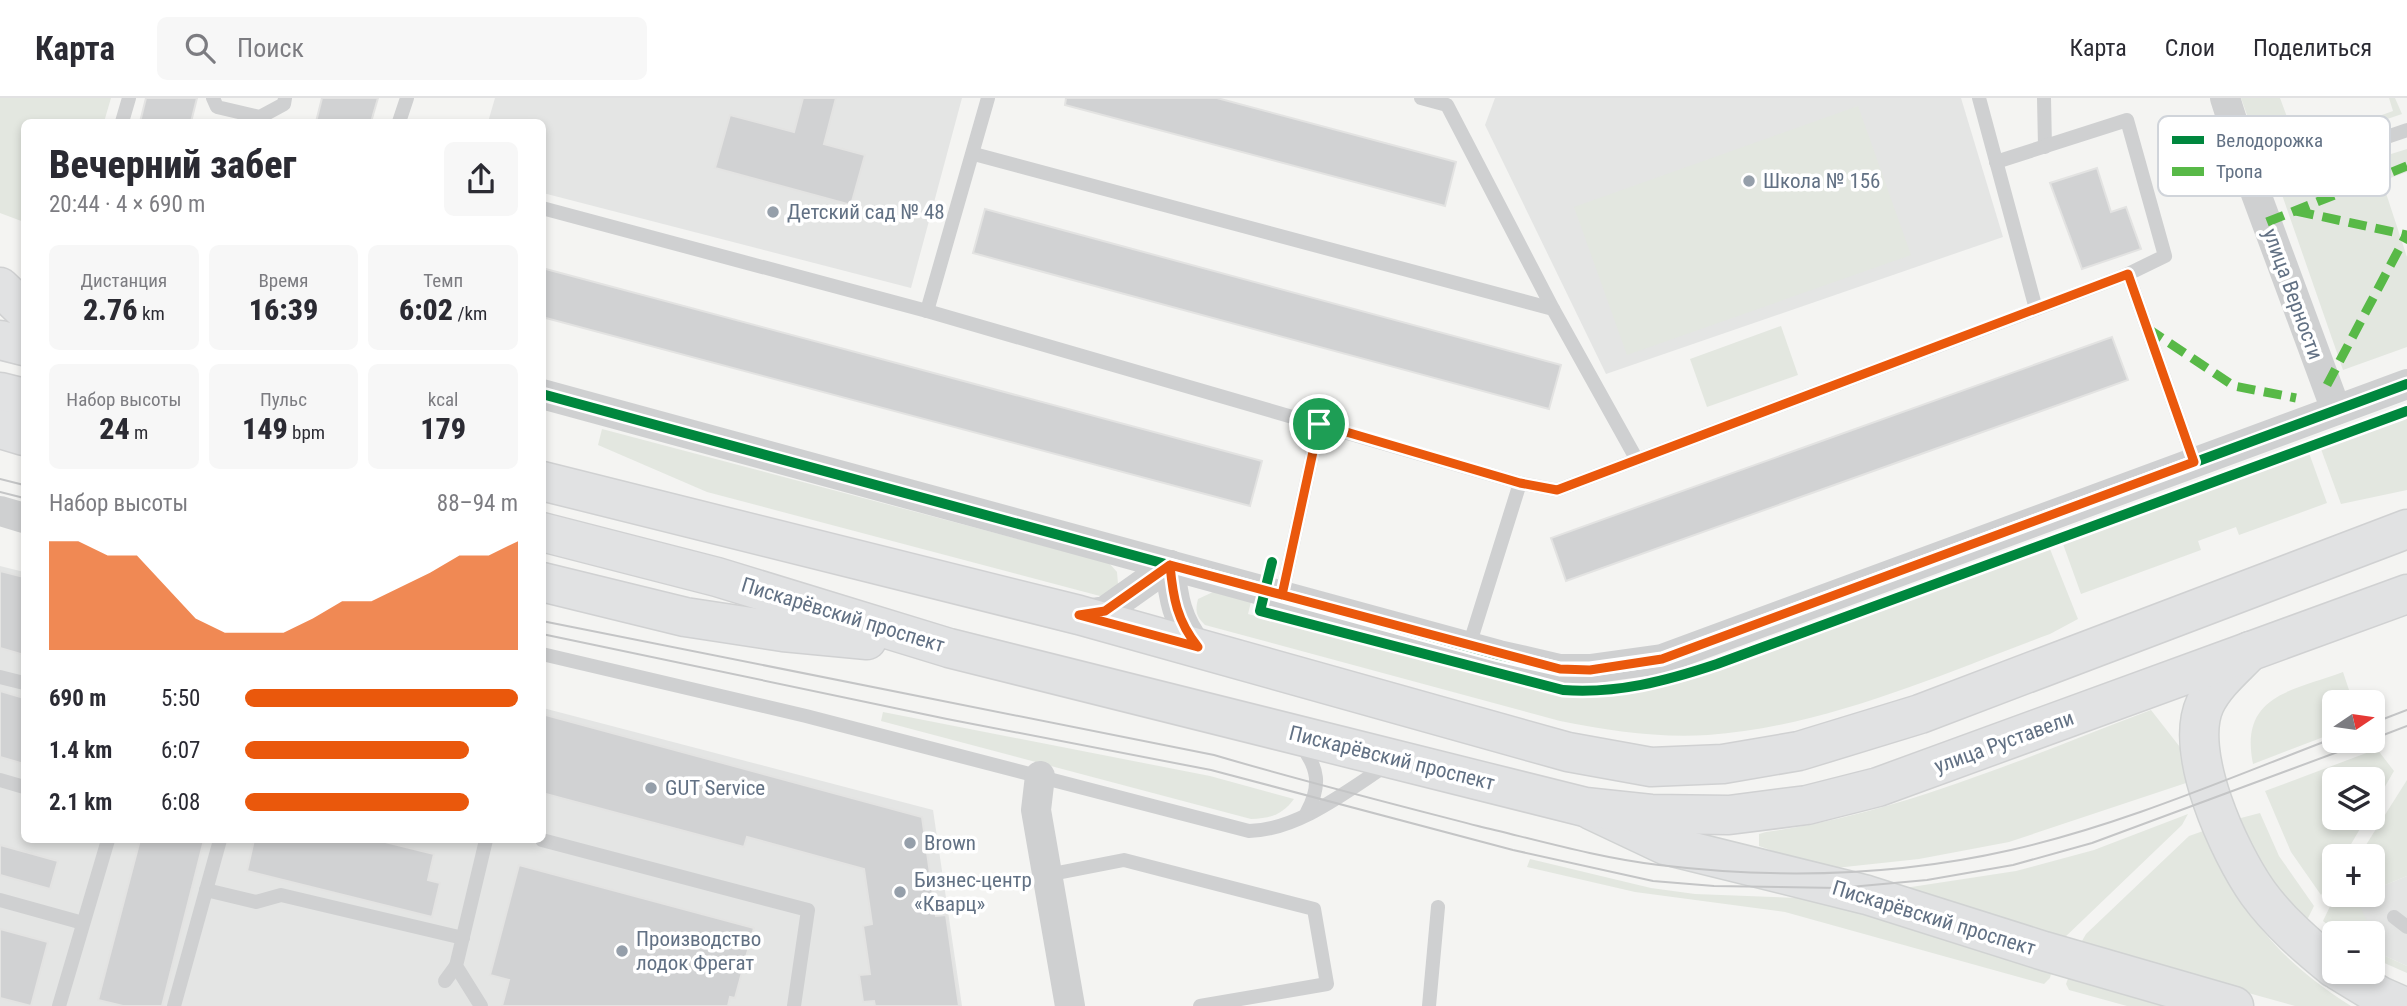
<!DOCTYPE html>
<html lang="ru">
<head>
<meta charset="utf-8">
<style>
  body { margin:0; font-family:"Roboto Condensed",sans-serif; background:#f7f7f7; color:#2b2b33; height:100vh; display:flex; flex-direction:column; font-size:26px; white-space:nowrap }
  * { box-sizing:border-box; margin:0 }
  p { font-size:23px; color:#7c7c81 }
  .icon { flex:none; width:38px; height:38px; fill:none; stroke:currentColor; stroke-width:2; stroke-linecap:round; stroke-linejoin:round }
  .map { position:relative; flex:1; overflow:hidden }
  .sheet { position:absolute; left:21px; top:21px; width:525px; height:724px; display:flex; flex-direction:column; background:#fff; border-radius:10px; box-shadow:0 4px 10px #0003 }
  .sheet>* { flex:none }
  .needle { width:46px; rotate:77deg }
  .buttons { position:absolute; left:2322px; top:592px; display:grid; gap:14px }
  .buttons a { display:grid; place-items:center; width:63px; height:63px; border-radius:10px; background:#fff; box-shadow:0 4px 10px #0003; font-size:35px }
  .pin { position:absolute; display:grid; place-items:center; width:60px; height:60px; color:#fff; margin:-30px; border:4px solid #fff; border-radius:50%; box-shadow:0 2px 7px #0007 }
  .round { display:grid; place-items:center; flex:none; width:74px; height:74px; border-radius:10px; background:#f7f7f7 }
  .head { display:flex; align-items:center; justify-content:space-between; height:119px; padding:0 28px }
  h1 { font-size:38px; font-weight:800; line-height:52px }
  .figures { display:grid; grid-template-columns:repeat(3,1fr); gap:10px; height:119px; padding:7px 28px }
  .figures div { display:grid; align-content:center; border-radius:10px; background:#f7f7f7; text-align:center }
  .figures b { font-size:30px; font-weight:800 }
  .figures small { font-size:19px; font-weight:400 }
  .figures p { font-size:19px }
  .chart { height:196px; padding:14px 28px }
  .chart p { display:flex; justify-content:space-between }
  .chart svg { width:100%; height:126px; margin-top:7px; fill:#ea580c; opacity:.7 }
  ul { padding:0 28px; list-style:none; font-size:23px }
  li { display:grid; grid-template-columns:112px 84px 1fr; align-items:center; height:52px }
  li i { height:18px; border-radius:9px; background:#ea580c }
  header { display:flex; align-items:center; gap:42px; box-sizing:border-box; height:98px; padding:0 35px; background:#fff; border-bottom:2px solid #e1e1e2 }
  header strong { font-size:33px }
  nav { display:flex; gap:38px; margin-inline-start:auto; font-size:24px }
  .search { width:490px; height:63px; background:#f7f7f7; display:flex; align-items:center; gap:18px; box-sizing:border-box; padding:0 24px; border-radius:10px; color:#7c7c81; font-size:26px }
  .map>svg:first-child { display:block }
  .built { fill:#e4e5e4 }
  .green { fill:#e3e7e0 }
  .building { fill:#d1d2d3; stroke:#e3e3e2; stroke-width:2 }
  .lines { fill:none; stroke-linecap:round; stroke-linejoin:round }
  .secondary-casing { stroke:#d0d2d2; stroke-width:41 }
  .primary-casing { stroke:#d0d1d2; stroke-width:41 }
  .lane { stroke:#cfd0d1; stroke-width:14 }
  .street { stroke:#cfd0d1; stroke-width:30 }
  .secondary { stroke:#e1e2e3; stroke-width:38 }
  .primary { stroke:#e1e2e3; stroke-width:38 }
  .tram { stroke:#c4c5c6; stroke-width:2 }
  .quiet { stroke:#58b947; stroke-width:9; stroke-dasharray:18 9; stroke-linecap:butt }
  .cycleway-casing { stroke:#fff; stroke-width:15 }
  .cycleway { stroke:#00873e; stroke-width:10 }
  .route-casing { stroke:#fff; stroke-width:14 }
  .route { stroke:#ea580c; stroke-width:9 }
  .poi-dot { fill:#959faa; stroke:#fff; stroke-width:2.5 }
  .labels { text-anchor:middle; stroke-width:7; stroke-linejoin:round; paint-order:stroke }
  .poi-label { font-size:21px; fill:#627184; stroke:#fff; text-anchor:start }
  .street-label { font-size:21px; fill:#627184; stroke:#fff }
  .key { fill:#fff; stroke:#d0d4da; stroke-width:2 }
  .key-label { font-size:19px; fill:#627184 }
</style>
</head>
<body>
<header>
<strong>Карта</strong>
<div class="search"><svg class="icon" aria-label="search" viewBox="0 0 24 24"><circle cx="10" cy="10" r="6"/><path d="M15 15l6 6"/></svg>Поиск</div>
<nav><a>Карта</a><a>Слои</a><a>Поделиться</a></nav>
</header>
<div class="map">
<svg width="2407" height="908" viewBox="0 0 2407 908">
  <rect width="100%" height="100%" fill="#f4f4f2"/>
  <g class="built">
    <polygon points="495,0 962,0 911,190 543,95 542,24 488,24"/>
    <polygon points="1495,0 1961,0 2003,139 1606,276 1485,27"/>
    <polygon points="0,468 24,474 24,742 542,742 543,610 933,712 962,908 0,908"/>
    <polygon points="2407,778 2407,868 2381,856 2355,799 2373,796 2373,792"/>
  </g>
  <g class="green">
    <polygon points="0,0 111,0 104,24 24,24 24,124 0,115"/>
    <polygon points="2241,0 2280,0 2291,30 2304,45 2393,13 2389,0 2395,0 2402,16 2263,63"/>
    <polygon points="1858,8 1911,157 1627,257 1574,109"/>
    <polygon points="2407,51 2407,74 2382,83 2407,159 2407,249 2343,272 2280,91"/>
    <polygon points="1781,228 1798,277 1707,309 1690,261"/>
    <polygon points="2407,319 2407,392 2341,406 2321,351"/>
    <polygon points="602,331 1109,465 1117,474 1118,486 1108,497 1100,498 707,394 598,347"/>
    <polygon points="2309,355 2327,405 2239,437 2236,429 2198,443 2201,452 2081,496 2063,446"/>
    <path d="M 2050,451 L 2078,521 L 2050,536 C 1939,577 1828,628 1708,637 C 1658,640 1609,633 1560,623 L 1205,527 C 1196,518 1195,513 1198,501 L 1213,494 L 1251,504 L 1248,516 L 1564,598 C 1654,604 1737,566 1820,535 C 1897,507 1973,479 2050,451 Z"/>
    <path d="M 2343,574 L 2353,604 L 2334,604 L 2334,635 L 2253,666 C 2239,597 2292,593 2343,574 Z"/>
    <path d="M 2151,612 L 2183,653 L 2189,684 L 2009,744 L 1919,761 L 1826,771 L 1759,748 L 1759,736 L 1766,734 C 1899,716 2026,659 2151,612 Z"/>
    <path d="M 883,614 L 1210,678 L 1294,701 C 1282,717 1271,720 1251,721 L 881,623 Z"/>
    <polygon points="2377,651 2394,673 2373,709 2373,681 2334,681 2334,719 2367,719 2344,758 2334,758 2334,775 2321,797 2291,754 2265,693"/>
    <polygon points="2407,682 2407,778 2373,792 2373,758 2359,758"/>
    <polygon points="2260,715 2279,758 2314,808 2307,822 2259,769 2237,721"/>
    <polygon points="2188,716 2182,727 2062,842 1898,791 2016,773 2094,752"/>
    <path d="M 2206,732 C 2244,817 2272,857 2351,908 L 2295,908 L 2079,848 L 2086,836 L 2189,738 Z"/>
    <polygon points="1530,761 1651,790 1695,796 1824,801 2052,871 2050,880 2044,886 1785,814 1635,794 1527,769"/>
    <polygon points="2336,796 2361,796 2356,799 2372,835 2338,835 2323,823"/>
    <polygon points="2373,838 2381,856 2407,868 2407,875 2373,860"/>
    <polygon points="2070,875 2173,908 2127,908 2069,892 2066,886"/>
  </g>
  <g class="building">
    <polygon points="146,0 197,0 191,24 140,24"/>
    <polygon points="322,0 378,0 371,24 316,24"/>
    <polygon points="803,0 836,0 824,46 865,57 851,107 715,70 730,17 794,34"/>
    <polygon points="1066,0 1217,0 1456,64 1445,108 1065,7"/>
    <polygon points="2097,70 2111,114 2126,109 2141,151 2082,171 2050,85"/>
    <polygon points="985,111 1561,267 1549,311 973,155"/>
    <polygon points="542,170 1262,363 1250,408 542,219"/>
    <polygon points="2112,239 2128,282 1566,483 1551,440"/>
    <polygon points="0,473 24,479 24,557 0,550"/>
    <polygon points="0,593 24,600 24,666 0,659"/>
    <polygon points="542,616 922,719 936,818 946,817 959,908 875,908 874,903 863,904 859,877 870,876 863,828 872,826 864,771 747,739 744,749 542,695"/>
    <polygon points="140,742 204,742 162,908 123,908 98,902"/>
    <polygon points="254,742 377,742 434,756 428,782 440,785 432,819 247,773"/>
    <polygon points="0,747 58,763 50,791 0,777"/>
    <polygon points="519,767 754,830 735,900 730,899 728,908 502,908 509,882 490,877"/>
    <polygon points="0,831 48,844 31,908 0,900"/>
  </g>
  <g class="lines">
    <defs>
      <g id="secondary">
        <path d="M 2250,553 C 2235,569 2215,585 2205,606 C 2183,654 2229,754 2258,795 C 2279,824 2307,848 2334,870"/>
        <polyline points="1591,712 1665,747 1867,797 2044,853 2234,908"/>
        <polyline points="2339,873 2380,898 2403,908"/>
      </g>
      <g id="primary">
        <polyline points="0,189 24,212"/>
        <polyline points="0,242 24,248"/>
        <polyline points="0,294 24,300"/>
        <polyline points="0,331 24,338"/>
        <polyline points="542,383 1079,517 1568,654 1651,669 1723,666 1799,653 1920,616 2407,431"/>
        <polyline points="542,434 717,479 949,550 1585,709 1651,716 1729,717 1807,707 1878,689 2407,496"/>
        <polyline points="542,484 685,519 783,534 867,542"/>
      </g>
    </defs>
    <use href="#secondary" class="secondary-casing"/>
    <use href="#primary" class="primary-casing"/>
    <g class="lane">
      <polyline points="213,0 217,9 260,19 284,6 285,0"/>
      <polyline points="1421,0 1447,7 1553,211 1637,362"/>
      <polyline points="2044,0 2045,49"/>
      <polyline points="122,24 129,0"/>
      <polyline points="399,24 407,0"/>
      <polyline points="2337,33 2345,54"/>
      <polyline points="974,56 1553,211"/>
      <polyline points="1996,64 2127,22 2165,158 2128,176"/>
      <polyline points="2252,85 2407,32"/>
      <polyline points="542,110 927,213 1520,385"/>
      <polyline points="2036,211 2128,176 2194,364"/>
      <polyline points="927,213 988,0"/>
      <polyline points="1282,497 1319,326"/>
      <polyline points="1469,548 1520,385 1557,392 2036,211 1979,0"/>
      <path d="M 542,556 L 806,618 L 1249,733 C 1298,732 1347,693 1387,667"/>
      <polyline points="0,579 24,585"/>
      <path d="M 1300,646 C 1319,670 1321,688 1307,714"/>
      <polyline points="0,682 24,689"/>
      <polyline points="542,742 808,812 794,908"/>
      <polyline points="1047,777 1124,762 1314,811 1327,886 1200,908"/>
      <polyline points="206,792 256,804 281,797 463,840"/>
      <polyline points="0,802 83,825"/>
      <polyline points="2394,819 2407,829"/>
      <polyline points="445,883 456,868"/>
      <polyline points="59,908 108,742"/>
      <polyline points="174,908 220,742"/>
      <polyline points="481,908 456,868 486,742"/>
      <polyline points="1429,908 1438,809"/>
    </g>
    <g class="street">
      <polyline points="2225,0 2252,85 2336,312"/>
      <polyline points="542,296 1499,557 1560,571 1590,571 1662,561 2407,286"/>
      <polyline points="0,413 24,420"/>
      <path d="M 1170,467 C 1173,500 1177,523 1198,549"/>
      <polyline points="1079,517 1105,513 1170,467"/>
      <polyline points="1040,678 1036,712 1070,908"/>
    </g>
    <use href="#secondary" class="secondary"/>
    <use href="#primary" class="primary"/>
    <g class="tram">
      <polyline points="0,381 24,387"/>
      <polyline points="0,394 24,400"/>
      <path d="M 542,523 L 1214,657 C 1302,683 1389,705 1478,728 C 1537,742 1599,760 1659,767 C 1775,781 1897,778 2011,752 C 2122,727 2229,680 2334,640"/>
      <polyline points="542,536 947,621 1211,672 1513,752 1653,783 1714,788 1839,790 1927,782 2013,767 2092,745 2370,642"/>
      <polyline points="2373,625 2407,612"/>
      <polyline points="2373,641 2407,628"/>
    </g>
    <g class="quiet">
      <polyline points="2296,113 2407,137"/>
      <polyline points="2267,124 2407,68"/>
      <polyline points="2147,230 2234,288 2296,300"/>
      <polyline points="2327,287 2407,136"/>
    </g>
    <defs>
      <g id="cycleway">
        <polyline points="542,296 1499,557 1560,571 1590,571 1662,561 2407,286"/>
        <path d="M 1272,464 L 1260,513 L 1563,592 C 1617,596 1666,583 1717,566 L 2407,313"/>
      </g>
    </defs>
    <use href="#cycleway" class="cycleway-casing"/>
    <use href="#cycleway" class="cycleway"/>
  </g>
  <g class="lines">
    <defs>
      <path id="route" d="M 1319,326 L 1282,497 L 1170,467 C 1173,500 1177,523 1198,549 L 1079,517 L 1105,513 L 1170,467 L 1560,571 L 1590,572 L 1662,561 L 2194,364 L 2128,176 L 1557,392 L 1520,385 L 1319,326"/>
    </defs>
    <use href="#route" class="route-casing"/>
    <use href="#route" class="route"/>
  </g>
  <g class="poi-dot">
    <circle cx="1749" cy="83" r="7"/>
    <circle cx="773" cy="114" r="7"/>
    <circle cx="651" cy="690" r="7"/>
    <circle cx="910" cy="745" r="7"/>
    <circle cx="900" cy="794" r="7"/>
    <circle cx="622" cy="853" r="7"/>
  </g>
  <g class="labels">
    <g class="poi-label">
      <text x="1763" y="90">Школа № 156</text>
      <text x="787" y="121">Детский сад № 48</text>
      <text x="665" y="697">GUT Service</text>
      <text x="924" y="752">Brown</text>
      <text x="914" y="789">Бизнес-центр<tspan x="914" dy="24">«Кварц»</tspan></text>
      <text x="636" y="848">Производство<tspan x="636" dy="24">лодок Фрегат</tspan></text>
    </g>
    <g class="street-label">
      <text transform="translate(2293 196) rotate(70)" y="7">улица Верности</text>
      <text transform="translate(843 517) rotate(17)" y="7">Пискарёвский проспект</text>
      <text transform="translate(2004 644) rotate(-20)" y="7">улица Руставели</text>
      <text transform="translate(1392 660) rotate(14)" y="7">Пискарёвский проспект</text>
      <text transform="translate(1934 820) rotate(17)" y="7">Пискарёвский проспект</text>
    </g>
  </g>
  <rect x="2158" y="18" width="232" height="80" rx="10" class="key"/>
  <rect x="2172" y="38" width="32" height="8" fill="#00873e"/>
  <rect x="2172" y="69" width="32" height="9" fill="#58b947"/>
  <g class="key-label">
    <text x="2216" y="49">Велодорожка</text>
    <text x="2216" y="80">Тропа</text>
  </g>
</svg>
<div class="buttons">
<a><svg class="needle" viewBox="-14 -14 28 28"><path d="M0-13l5 13h-10z" fill="#e53935"/><path d="M0 13l5-13h-10z" fill="#7c7c81"/></svg></a>
<a><svg class="icon" aria-label="layers" viewBox="0 0 24 24"><path d="M12 4l9 5-9 5-9-5zM3 14l9 5 9-5"/></svg></a>
<a>+</a>
<a>−</a>
</div>
<div class="pin" style="left:1319px;top:326px;background:#1e9e55"><svg class="icon" aria-label="arrive" viewBox="0 0 24 24"><path d="M6 21V4h12l-3 4 3 4H6"/></svg></div>
<section class="sheet">
<div class="head"><div><h1>Вечерний забег</h1><p>20:44 · 4 × 690 m</p></div><a class="round"><svg class="icon" aria-label="share" viewBox="0 0 24 24"><path d="M12 15V3M7 8l5-5 5 5M5 13v7h14v-7"/></svg></a></div>
<div class="figures">
<div><p>Дистанция</p><b>2.76<small> km</small></b></div>
<div><p>Время</p><b>16:39</b></div>
<div><p>Темп</p><b>6:02<small> /km</small></b></div>
</div>
<div class="figures">
<div><p>Набор высоты</p><b>24<small> m</small></b></div>
<div><p>Пульс</p><b>149<small> bpm</small></b></div>
<div><p>kcal</p><b>179</b></div>
</div>
<div class="chart"><p><span>Набор высоты</span>88–94 m</p>
<svg viewBox="0 0 160 44" preserveAspectRatio="none"><path d="M0 44V6L10 6L20 11L30 11L40 22L50 33L60 38L70 38L80 38L90 33L100 27L110 27L120 22L130 17L140 11L150 11L160 6V44z"/></svg>
</div>
<ul>
<li><b>690 m</b>5:50<i style="width:100%"></i></li>
<li><b>1.4 km</b>6:07<i style="width:82%"></i></li>
<li><b>2.1 km</b>6:08<i style="width:82%"></i></li>
</ul>
</section>
</div>
</body>
</html>
